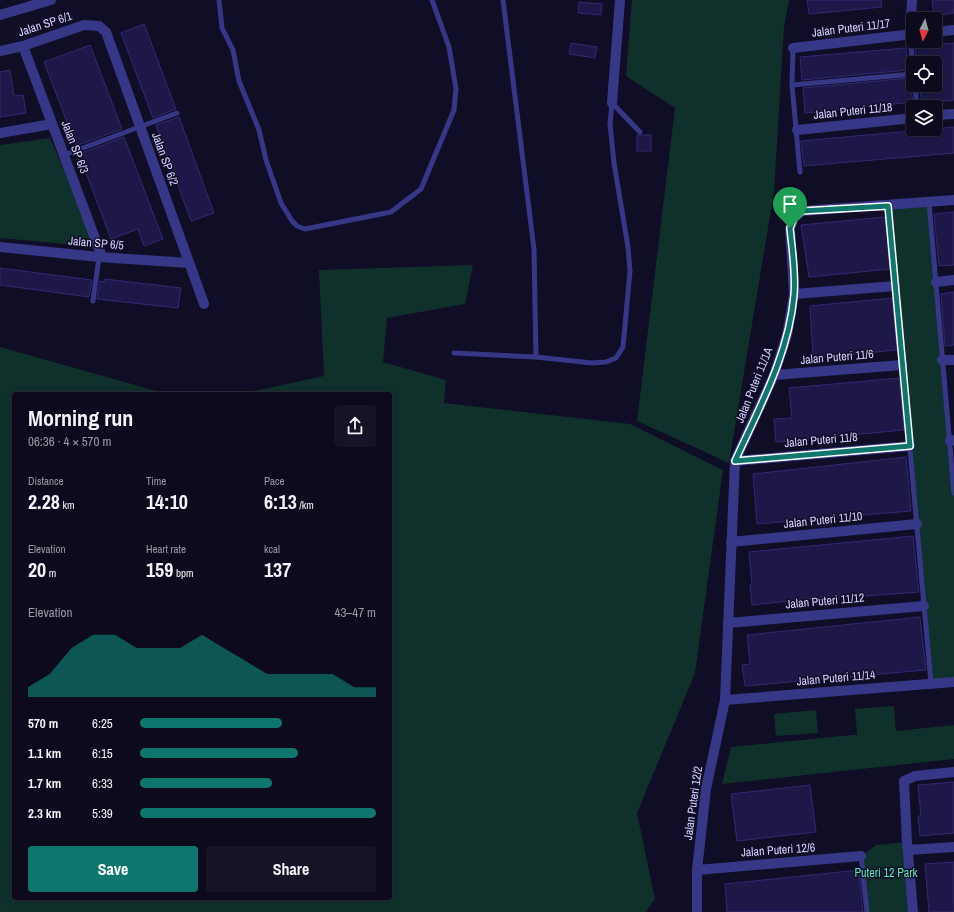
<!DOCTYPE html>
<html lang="en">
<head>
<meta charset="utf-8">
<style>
  body { margin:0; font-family:"Archivo Narrow",sans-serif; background:#151325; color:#f1f3f6; height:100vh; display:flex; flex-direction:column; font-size:15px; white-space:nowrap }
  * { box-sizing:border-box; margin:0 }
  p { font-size:13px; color:#9a9aa3 }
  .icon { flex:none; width:22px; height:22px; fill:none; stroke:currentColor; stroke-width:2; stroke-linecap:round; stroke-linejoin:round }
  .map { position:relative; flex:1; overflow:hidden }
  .sheet { position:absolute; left:12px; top:392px; width:380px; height:508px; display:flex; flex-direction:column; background:#0c0a1c; border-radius:4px; box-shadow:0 2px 10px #0003,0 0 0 1px #2c2b3b }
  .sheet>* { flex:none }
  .needle { width:26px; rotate:186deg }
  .controls { position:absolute; left:906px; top:12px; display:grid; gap:8px }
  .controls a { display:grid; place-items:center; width:36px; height:36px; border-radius:4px; background:#0c0a1c; box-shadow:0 2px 10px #0003,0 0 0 1px #2c2b3b; font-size:20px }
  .pin { position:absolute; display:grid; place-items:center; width:34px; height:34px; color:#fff; margin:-41px -17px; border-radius:50% 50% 50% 0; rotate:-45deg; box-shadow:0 0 4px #0007 }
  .pin .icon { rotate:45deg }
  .round { display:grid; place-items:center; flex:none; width:42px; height:42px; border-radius:4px; background:#151325 }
  .overview { display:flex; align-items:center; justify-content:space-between; height:68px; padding:0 16px }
  h1 { font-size:22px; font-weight:800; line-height:30px }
  .figures { display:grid; grid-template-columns:repeat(3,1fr); gap:6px; height:68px; padding:4px 16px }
  .figures div { display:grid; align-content:center }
  .figures b { font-size:20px; font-weight:800 }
  .figures small { font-size:11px; font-weight:400 }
  .figures p { font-size:11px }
  .chart { height:112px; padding:8px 16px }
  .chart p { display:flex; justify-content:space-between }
  .chart svg { width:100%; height:72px; margin-top:4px; fill:#0f766e; opacity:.7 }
  .button { display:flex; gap:8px; margin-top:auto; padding:8px 16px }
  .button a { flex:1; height:46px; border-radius:4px; background:#0f766e; color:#fff; font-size:16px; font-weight:800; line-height:46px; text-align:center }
  .button a+a { background:#151325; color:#f1f3f6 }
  ul { padding:0 16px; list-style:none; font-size:13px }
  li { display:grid; grid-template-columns:64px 48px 1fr; align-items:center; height:30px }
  li i { height:10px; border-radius:5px; background:#0f766e }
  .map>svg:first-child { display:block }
  .green { fill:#10302c }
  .building { fill:#1e1848; stroke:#322975 }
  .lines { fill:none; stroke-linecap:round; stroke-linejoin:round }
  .service { stroke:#363887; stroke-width:5 }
  .minor { stroke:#363887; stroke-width:10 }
  .tertiary { stroke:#363887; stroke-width:10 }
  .route-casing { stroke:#fff; stroke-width:8 }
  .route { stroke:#0f766e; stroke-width:5 }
  .labels { text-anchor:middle; stroke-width:3; stroke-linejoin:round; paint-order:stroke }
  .street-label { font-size:12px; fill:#d4d2ff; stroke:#100d26 }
  .park-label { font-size:12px; fill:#56e6b8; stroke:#100d26 }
</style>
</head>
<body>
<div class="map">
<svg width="954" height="912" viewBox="0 0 954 912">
  <rect width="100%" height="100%" fill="#100d26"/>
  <g class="green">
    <polygon points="632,0 789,0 784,27 774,192 729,463 637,421 675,108 626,76"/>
    <polygon points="50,138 98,247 0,238 0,145"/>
    <polygon points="929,202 954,493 954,682 931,683 888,206"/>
    <polygon points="473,265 465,304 387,318 383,362 446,380 444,403 630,424 723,470 695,673 637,813 655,899 646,912 0,912 0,347 167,394 14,394 14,898 390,898 390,394 240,394 324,376 319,270"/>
    <polygon points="894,706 896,731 954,725 954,759 722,784 731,747 862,734 857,734 855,709"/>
    <polygon points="816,710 818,733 776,736 774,714"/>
    <polygon points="907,842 913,912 867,912 861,856 876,845"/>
  </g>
  <g class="building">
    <polygon points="807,0 881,0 882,7 809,14"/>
    <polygon points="932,0 954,0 954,13 934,16"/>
    <polygon points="579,2 602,4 601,15 578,13"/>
    <polygon points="144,24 176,109 153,118 121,33"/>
    <polygon points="571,43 597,47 595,58 569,54"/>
    <polygon points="954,43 954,100 922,103 919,85 935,85 935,63 917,63 915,47"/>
    <polygon points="90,45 122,129 76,146 44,62"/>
    <polygon points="906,48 908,70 802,80 800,57"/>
    <polygon points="10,70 14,96 23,95 26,113 0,117 0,72"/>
    <polygon points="909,78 913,102 805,113 803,88"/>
    <polygon points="179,117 214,213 191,221 156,125"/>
    <polygon points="954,127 954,153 804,166 801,141"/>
    <rect x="637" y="135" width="14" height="16"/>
    <polygon points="124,137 163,239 144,246 138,229 111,239 79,154"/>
    <polygon points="954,212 954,265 939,266 934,214"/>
    <polygon points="885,217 890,269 809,277 801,225"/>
    <polygon points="0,268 92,280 89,297 0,285"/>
    <polygon points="105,279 181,288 178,308 97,299 100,281 105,282"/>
    <polygon points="954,292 954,345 945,346 941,294"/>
    <polygon points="892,298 897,350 813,358 810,306"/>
    <polygon points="899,378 904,430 776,442 774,419 792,418 789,388"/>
    <polygon points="906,457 911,511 757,524 753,474"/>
    <polygon points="913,536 919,592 827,599 827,597 752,605 750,585 752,584 749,552"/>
    <polygon points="920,617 926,670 745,686 742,665 750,664 747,635"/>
    <polygon points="954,782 954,833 920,836 918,816 921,816 918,785"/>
    <polygon points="810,785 816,832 737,841 731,794"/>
    <polygon points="954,862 954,912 929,912 925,864"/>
    <polygon points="859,870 863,912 727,912 725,884"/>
  </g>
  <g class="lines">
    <g class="service">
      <polyline points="219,0 222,28 233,50 239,81 259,130 266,160 281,203 292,221 297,226 305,229 391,212 421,189 454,110 456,89 449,47 432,0"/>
      <polyline points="503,0 534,249 536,357"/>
      <polyline points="910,34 913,68"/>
      <polyline points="793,48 792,85 800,172"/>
      <polyline points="792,85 913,74"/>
      <polyline points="915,85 917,107"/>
      <polyline points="612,103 640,132"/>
      <polyline points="64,155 177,113"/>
      <polyline points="929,202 954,493"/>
      <polyline points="888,206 931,683"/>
      <polyline points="93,301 99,257"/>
      <polyline points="454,353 536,357 592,363 606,362 616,358 623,347 630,271 628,247 614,163 610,124 612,103"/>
      <polyline points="861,856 867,912"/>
    </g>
    <g class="minor">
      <polyline points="935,32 954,30"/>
      <polyline points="910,34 912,0"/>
      <polyline points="23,46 102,257"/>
      <polyline points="793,48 913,34"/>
      <polyline points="0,51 23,46 84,25 99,26 106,32 204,304"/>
      <polyline points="612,103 620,0"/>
      <polyline points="935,115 954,114"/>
      <polyline points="797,130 913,118"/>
      <polyline points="0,133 52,124"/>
      <polyline points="0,247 99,257 189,263"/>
      <polyline points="936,282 954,280"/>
      <polyline points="794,294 895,286"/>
      <polyline points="942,360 954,360"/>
      <polyline points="774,375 902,365"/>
      <polyline points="950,441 954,440"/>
      <polyline points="735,461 910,446"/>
      <polyline points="731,542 917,524"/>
      <polyline points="728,623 924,606"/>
      <polyline points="725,700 954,682"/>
      <polyline points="908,850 954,847"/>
      <polyline points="697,870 861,856"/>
      <polyline points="697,912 697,870 706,789 725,700 735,461 774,375 787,335 794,294 790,228 794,218 802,211 954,200"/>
      <polyline points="913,912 907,842 904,781 915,776 954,772"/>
    </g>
    <polyline class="tertiary" points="0,15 51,0"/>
  </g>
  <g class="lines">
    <defs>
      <path id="route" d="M 888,206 L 910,446 L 735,461 C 759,408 789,354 794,295 C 796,273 792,249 790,228 L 794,218 L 802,211 Z"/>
    </defs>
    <use href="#route" class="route-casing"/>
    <use href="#route" class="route"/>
  </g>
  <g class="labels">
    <g class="street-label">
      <text transform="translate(45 24) rotate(-18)" y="4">Jalan SP 6/1</text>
      <text transform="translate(851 28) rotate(-7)" y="4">Jalan Puteri 11/17</text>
      <text transform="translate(853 111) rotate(-6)" y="4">Jalan Puteri 11/18</text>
      <text transform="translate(75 147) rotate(69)" y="4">Jalan SP 6/3</text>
      <text transform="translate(165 159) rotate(70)" y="4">Jalan SP 6/2</text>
      <text transform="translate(96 243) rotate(5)" y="4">Jalan SP 6/5</text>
      <text transform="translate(837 357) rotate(-5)" y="4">Jalan Puteri 11/6</text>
      <text transform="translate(754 385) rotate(-68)" y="4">Jalan Puteri 11/1A</text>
      <text transform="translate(821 440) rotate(-5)" y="4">Jalan Puteri 11/8</text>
      <text transform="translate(823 520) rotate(-6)" y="4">Jalan Puteri 11/10</text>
      <text transform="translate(825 601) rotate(-5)" y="4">Jalan Puteri 11/12</text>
      <text transform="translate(836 678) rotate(-5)" y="4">Jalan Puteri 11/14</text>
      <text transform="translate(693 803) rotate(-82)" y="4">Jalan Puteri 12/2</text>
      <text transform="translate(778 850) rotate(-4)" y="4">Jalan Puteri 12/6</text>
    </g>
    <g class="park-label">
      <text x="886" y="877">Puteri 12 Park</text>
    </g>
  </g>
</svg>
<div class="controls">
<a><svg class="needle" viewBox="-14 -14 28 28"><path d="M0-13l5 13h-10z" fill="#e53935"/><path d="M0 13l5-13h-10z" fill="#9a9aa3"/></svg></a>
<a><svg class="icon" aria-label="locate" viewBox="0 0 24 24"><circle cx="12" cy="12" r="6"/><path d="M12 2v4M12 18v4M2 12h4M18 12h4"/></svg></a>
<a><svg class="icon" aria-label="layers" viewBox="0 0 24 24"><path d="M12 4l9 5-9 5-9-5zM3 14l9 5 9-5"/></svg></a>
</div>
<div class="pin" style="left:790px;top:228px;background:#1e9e55"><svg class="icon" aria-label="arrive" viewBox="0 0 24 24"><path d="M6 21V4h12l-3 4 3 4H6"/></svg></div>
<section class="sheet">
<div class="overview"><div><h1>Morning run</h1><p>06:36 · 4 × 570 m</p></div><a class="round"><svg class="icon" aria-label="share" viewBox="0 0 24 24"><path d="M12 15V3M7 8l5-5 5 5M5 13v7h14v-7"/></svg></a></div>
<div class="figures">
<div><p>Distance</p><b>2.28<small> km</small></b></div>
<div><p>Time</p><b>14:10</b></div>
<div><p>Pace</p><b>6:13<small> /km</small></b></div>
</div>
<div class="figures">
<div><p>Elevation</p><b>20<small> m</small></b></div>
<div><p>Heart rate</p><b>159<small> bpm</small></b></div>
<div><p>kcal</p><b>137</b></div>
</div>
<div class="chart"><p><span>Elevation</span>43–47 m</p>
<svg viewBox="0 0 160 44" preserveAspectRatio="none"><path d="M0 44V38L10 30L20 14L30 6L40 6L50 14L60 14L70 14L80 6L90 14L100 22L110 30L120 30L130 30L140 30L150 38L160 38V44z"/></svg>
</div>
<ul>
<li><b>570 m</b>6:25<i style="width:60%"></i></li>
<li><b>1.1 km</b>6:15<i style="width:67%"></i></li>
<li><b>1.7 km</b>6:33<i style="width:56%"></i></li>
<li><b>2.3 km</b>5:39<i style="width:100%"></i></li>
</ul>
<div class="button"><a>Save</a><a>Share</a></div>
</section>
</div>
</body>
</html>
